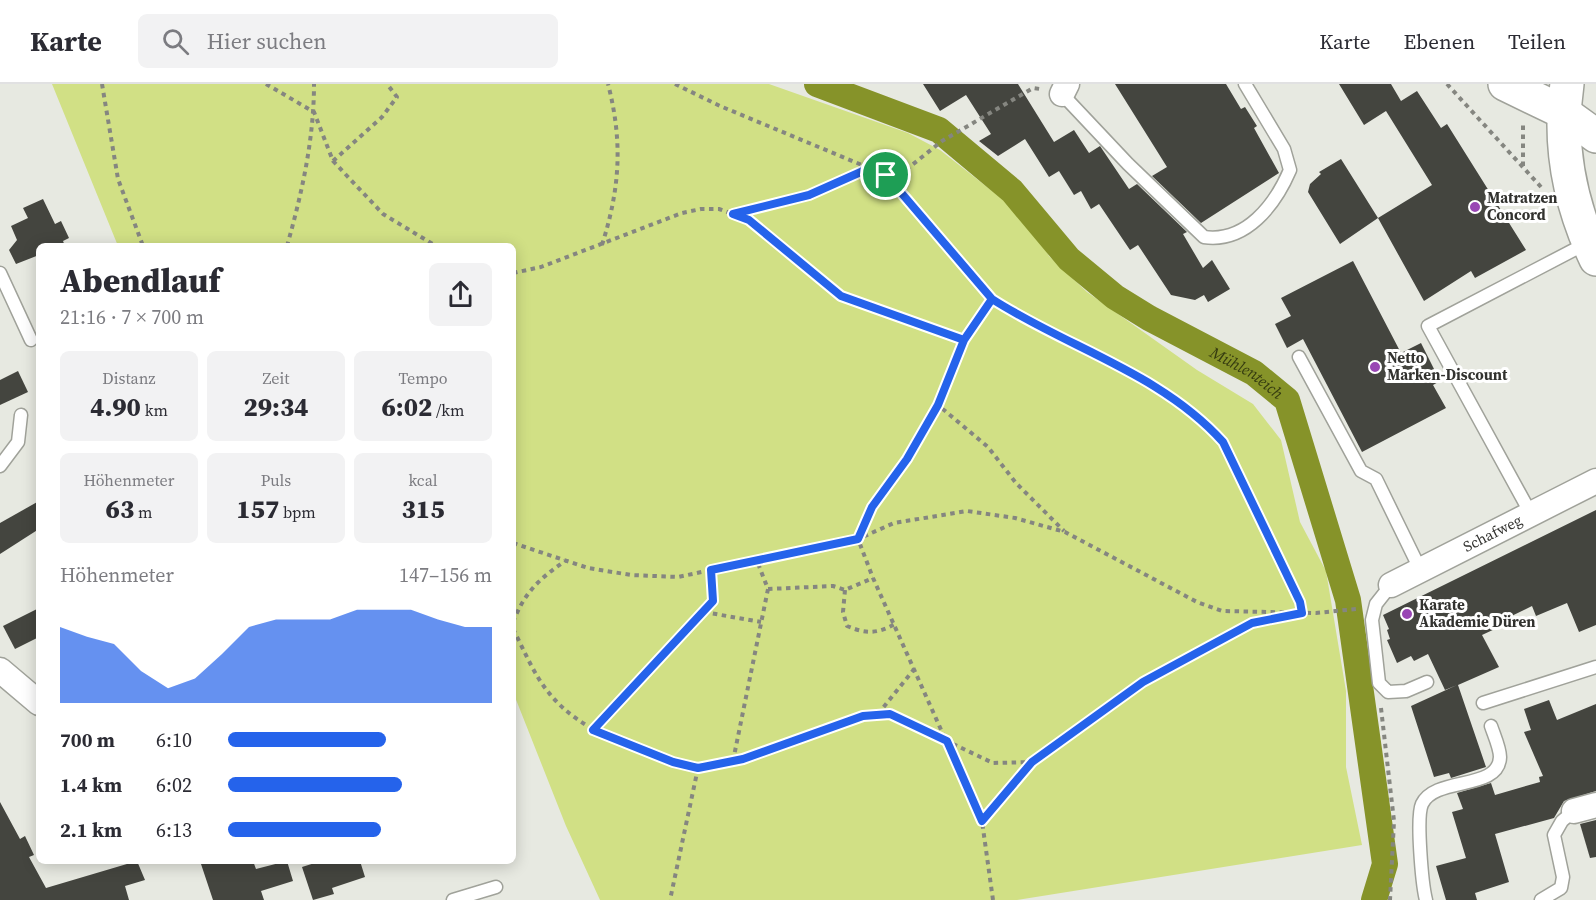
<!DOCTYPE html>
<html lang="de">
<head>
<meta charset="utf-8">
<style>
  body { margin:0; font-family:"Source Serif 4",serif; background:#f2f2f3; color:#2b2b33; height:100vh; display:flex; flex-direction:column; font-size:22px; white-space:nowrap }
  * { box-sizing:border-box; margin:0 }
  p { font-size:20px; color:#7c7c81 }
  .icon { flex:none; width:33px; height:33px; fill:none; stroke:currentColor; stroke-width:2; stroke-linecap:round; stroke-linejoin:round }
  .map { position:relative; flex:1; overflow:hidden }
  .details { position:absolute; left:36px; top:159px; width:480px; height:621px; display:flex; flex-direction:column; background:#fff; border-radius:9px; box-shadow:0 3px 15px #0003 }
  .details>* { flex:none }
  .pin { position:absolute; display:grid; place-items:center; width:51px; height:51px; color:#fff; margin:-26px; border:3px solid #fff; border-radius:50%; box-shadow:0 2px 6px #0007 }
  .round { display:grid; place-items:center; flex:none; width:63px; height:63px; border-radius:9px; background:#f2f2f3 }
  .headline { display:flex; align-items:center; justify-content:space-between; height:102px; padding:0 24px }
  h1 { font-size:33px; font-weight:800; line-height:45px }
  .metrics { display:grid; grid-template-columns:repeat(3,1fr); gap:9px; height:102px; padding:6px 24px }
  .metrics div { display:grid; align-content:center; border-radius:9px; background:#f2f2f3; text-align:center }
  .metrics b { font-size:26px; font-weight:800 }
  .metrics small { font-size:16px; font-weight:400 }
  .metrics p { font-size:16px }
  .chart { height:168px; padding:12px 24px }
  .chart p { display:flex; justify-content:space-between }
  .chart svg { width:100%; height:108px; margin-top:6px; fill:#2563eb; opacity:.7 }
  ul { padding:0 24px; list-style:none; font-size:20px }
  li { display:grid; grid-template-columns:96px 72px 1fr; align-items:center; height:45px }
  li i { height:15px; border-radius:8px; background:#2563eb }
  header { display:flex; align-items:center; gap:36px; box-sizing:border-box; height:84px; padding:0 30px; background:#fff; border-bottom:2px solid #e1e1e2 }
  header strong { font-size:28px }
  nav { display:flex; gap:33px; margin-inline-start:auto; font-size:21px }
  .search { width:420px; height:54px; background:#f2f2f3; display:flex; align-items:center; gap:15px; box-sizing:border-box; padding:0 21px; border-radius:9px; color:#7c7c81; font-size:22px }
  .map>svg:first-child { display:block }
  .green { fill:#d1e085 }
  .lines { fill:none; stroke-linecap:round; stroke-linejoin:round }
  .canal { stroke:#869329; stroke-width:26 }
  .building { fill:#44453f }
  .lane-casing { stroke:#a0a29a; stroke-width:15 }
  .street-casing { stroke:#a0a29a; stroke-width:27 }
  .secondary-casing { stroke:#a0a29a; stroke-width:36 }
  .path { stroke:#858680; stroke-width:4; stroke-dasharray:4.5 4.5; stroke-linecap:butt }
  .lane { stroke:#fff; stroke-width:12 }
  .street { stroke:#fff; stroke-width:24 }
  .secondary { stroke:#fff; stroke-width:33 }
  .route-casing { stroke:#fff; stroke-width:12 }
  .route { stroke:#2563eb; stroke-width:8 }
  .poi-dot { fill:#9946b4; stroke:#fff; stroke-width:2 }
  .labels { text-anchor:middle; stroke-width:6; stroke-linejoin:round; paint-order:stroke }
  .poi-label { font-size:15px; font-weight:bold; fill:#32322f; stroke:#fff; text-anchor:start }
  .street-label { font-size:15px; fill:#32322f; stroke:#fff }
  .water-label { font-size:16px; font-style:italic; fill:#353b10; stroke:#fff }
</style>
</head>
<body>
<header>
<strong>Karte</strong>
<div class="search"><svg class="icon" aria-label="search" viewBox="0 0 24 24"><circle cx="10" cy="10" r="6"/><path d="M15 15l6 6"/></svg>Hier suchen</div>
<nav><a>Karte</a><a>Ebenen</a><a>Teilen</a></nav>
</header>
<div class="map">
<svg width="1596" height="816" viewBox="0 0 1596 816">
  <rect width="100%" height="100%" fill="#e7e9e1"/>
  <polygon class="green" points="52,0 769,0 908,49 940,66 1015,125 1034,145 1049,172 1087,208 1197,286 1253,320 1281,356 1300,438 1326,487 1346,607 1346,683 1362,761 1017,816 600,816 566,742 513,608 513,162 118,162"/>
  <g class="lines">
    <path class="canal" id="s1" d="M 817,0 L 939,46 L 1012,107 L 1069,175 L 1115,213 L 1149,234 L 1254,289 L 1287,316 L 1348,516 L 1385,780 L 1374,816"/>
  </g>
  <g class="building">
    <polygon points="923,0 1018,0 1054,58 1074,46 1089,69 1100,62 1129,105 1137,100 1187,148 1183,150 1203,184 1212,176 1230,205 1208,218 1204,211 1195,216 1171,211 1138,161 1130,166 1099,120 1091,125 1081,107 1074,111 1059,87 1049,93 1025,55 998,72 979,57 991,50 966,11 940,27"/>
    <polygon points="1115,0 1226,0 1241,25 1245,23 1257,42 1254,44 1279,89 1201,139 1152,92 1167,83"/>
    <polygon points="1339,0 1391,0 1401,17 1417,7 1441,44 1447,40 1526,166 1475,194 1471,187 1424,217 1378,134 1432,101 1386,27 1364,41"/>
    <polygon points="1341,75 1378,134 1340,160 1308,108 1310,100 1321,90 1319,88"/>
    <polygon points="43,115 55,140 61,137 69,154 63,157 65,162 39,162 39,171 16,180 9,166 17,156 11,142 28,134 23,124"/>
    <polygon points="1353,177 1401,269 1421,259 1440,297 1433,301 1446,324 1362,368 1303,255 1287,264 1275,240 1291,232 1281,214"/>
    <polygon points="18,287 28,308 0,321 0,296"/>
    <polygon points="39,417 39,445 0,470 0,439"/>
    <polygon points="1596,426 1596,541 1579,548 1567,519 1536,532 1532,522 1495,540 1497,544 1482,551 1499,583 1458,601 1486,683 1451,694 1449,689 1434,693 1411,622 1457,601 1445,606 1428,570 1414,577 1411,572 1397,579 1387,556 1390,555 1387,546 1389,545 1383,531"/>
    <polygon points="39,524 39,553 15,565 3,542"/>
    <polygon points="1549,616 1557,636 1596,620 1596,707 1564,717 1554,734 1495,750 1509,798 1475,809 1477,816 1446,816 1436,782 1466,774 1452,728 1463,725 1457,709 1491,699 1495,711 1540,698 1539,693 1543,692 1524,648 1531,646 1524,625"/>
    <polygon points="0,718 20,755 25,752 34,771 29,773 46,804 137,777 145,796 125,802 129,816 0,816"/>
    <polygon points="1596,736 1596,773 1590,774 1580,740"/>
    <polygon points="200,777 253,777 256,785 287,777 293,797 261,807 264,816 213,816"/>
    <polygon points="321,777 360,777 365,793 332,804 334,810 313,816 302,783"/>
  </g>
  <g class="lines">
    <defs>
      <g id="lane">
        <path d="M 1062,10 L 1128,80 L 1204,153 C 1246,159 1275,121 1290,86 L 1284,65 L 1245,0"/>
        <polyline points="0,189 31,256"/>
        <polyline points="1299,273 1361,387 1376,395 1420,485"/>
        <polyline points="0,382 18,358 21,331"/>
        <polyline points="1531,430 1428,242 1587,159"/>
        <polyline points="1391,501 1376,520 1372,536 1379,599 1388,608 1406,607 1427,598"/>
        <polyline points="1483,619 1596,583"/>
        <polyline points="453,816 496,803"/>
        <path d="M 1426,816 C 1422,800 1416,733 1422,720 C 1435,692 1499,707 1500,673 C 1500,664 1494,651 1491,642"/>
        <polyline points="1541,816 1561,804 1563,793 1554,751 1562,737 1574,727"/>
      </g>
      <g id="street">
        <polyline points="1062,10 1067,0"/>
        <path id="s2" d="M 1391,501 L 1596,397"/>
        <polyline points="0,586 39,619"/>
        <polyline points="1574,727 1596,721"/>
      </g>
      <g id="secondary">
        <polyline points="1505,0 1563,28 1596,52"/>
        <path d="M 1567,0 C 1558,61 1570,120 1596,175"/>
      </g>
    </defs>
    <use href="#lane" class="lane-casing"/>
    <use href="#street" class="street-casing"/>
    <use href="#secondary" class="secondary-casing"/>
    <g class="path">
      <polyline points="102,0 118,95 143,162"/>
      <polyline points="266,0 314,28 333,77 383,130 436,162"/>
      <polyline points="675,0 720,22 886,91 991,215 1018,232 1164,307 1187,323 1223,358 1293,500 1302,529"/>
      <polyline points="1447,0 1541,103"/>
      <polyline points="333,77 382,33 397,13 387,0"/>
      <polyline points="1523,82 1523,41"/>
      <polyline points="892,97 942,57 1033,4 1040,5"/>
      <polyline points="734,129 809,111 871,83"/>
      <path d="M 602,161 C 620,104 623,58 608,0"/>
      <path d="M 287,162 C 302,109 314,55 314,0"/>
      <polyline points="513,189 541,183 682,129 701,125 719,125 749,136 841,212 965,256 938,321 988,363 1016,399 1064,447"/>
      <polyline points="965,256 991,215"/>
      <polyline points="938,321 907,375 872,423 858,455 873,494 982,737 993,816"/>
      <polyline points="513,459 588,484 631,491 678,493 858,455 894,439 967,427 1015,434 1065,448 1197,518 1222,527 1316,529 1356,525"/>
      <polyline points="768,505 833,502 845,506 873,494"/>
      <path d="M 845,506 L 843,528 L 847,542 C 866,550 877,550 895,540"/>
      <polyline points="704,528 761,538"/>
      <path d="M 513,538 C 525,508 539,495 565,477"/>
      <path d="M 513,545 C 524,566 534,591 549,609 C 581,650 649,672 698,684 L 670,816"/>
      <polyline points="1381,624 1394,737 1390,816"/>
      <polyline points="878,630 915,584"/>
      <polyline points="593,646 713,517 711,486"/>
      <polyline points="733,677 768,505 757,477"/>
      <polyline points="1032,678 1143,598 1197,567 1253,539 1295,530"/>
      <polyline points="698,684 743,674 863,632 890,630 993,679 1032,678 982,737"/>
    </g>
    <use href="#lane" class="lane"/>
    <use href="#street" class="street"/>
    <use href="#secondary" class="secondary"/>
  </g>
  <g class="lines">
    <defs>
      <path id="route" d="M 886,91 L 992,215 L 964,256 L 938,321 L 907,375 L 872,423 L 858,455 L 711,486 L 713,517 L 593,646 L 673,678 L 698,684 L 743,675 L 863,632 L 890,630 L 947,657 L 982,737 L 1032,678 L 1143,598 L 1252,539 L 1302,529 L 1300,518 L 1223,358 C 1161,289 1068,264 992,215 L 964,256 L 841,212 L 749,136 L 733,130 L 809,111 L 872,83 L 886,91"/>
    </defs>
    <use href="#route" class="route-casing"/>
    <use href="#route" class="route"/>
  </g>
  <g class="poi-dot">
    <circle cx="1475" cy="123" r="6"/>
    <circle cx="1375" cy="283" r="6"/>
    <circle cx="1407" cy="530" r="6"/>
  </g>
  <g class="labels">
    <g class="poi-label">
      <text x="1487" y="119">Matratzen<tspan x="1487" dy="17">Concord</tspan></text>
      <text x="1387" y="279">Netto<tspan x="1387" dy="17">Marken-Discount</tspan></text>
      <text x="1419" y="526">Karate<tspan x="1419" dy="17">Akademie Düren</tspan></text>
    </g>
    <g class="street-label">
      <text dy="5" stroke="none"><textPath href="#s2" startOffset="114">Schafweg</textPath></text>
    </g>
    <g class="water-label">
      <text dy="6" stroke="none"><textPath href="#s1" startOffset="526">Mühlenteich</textPath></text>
    </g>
  </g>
</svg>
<div class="pin" style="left:886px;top:91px;background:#1e9e55"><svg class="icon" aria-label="arrive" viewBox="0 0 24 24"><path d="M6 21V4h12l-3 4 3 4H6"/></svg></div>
<section class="details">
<div class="headline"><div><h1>Abendlauf</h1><p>21:16 · 7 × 700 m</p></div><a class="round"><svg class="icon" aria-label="share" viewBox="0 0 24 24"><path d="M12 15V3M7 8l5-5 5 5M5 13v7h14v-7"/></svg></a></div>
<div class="metrics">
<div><p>Distanz</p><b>4.90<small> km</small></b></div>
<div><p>Zeit</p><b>29:34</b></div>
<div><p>Tempo</p><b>6:02<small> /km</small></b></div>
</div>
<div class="metrics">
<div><p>Höhenmeter</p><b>63<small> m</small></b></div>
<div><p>Puls</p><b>157<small> bpm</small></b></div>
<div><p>kcal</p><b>315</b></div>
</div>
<div class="chart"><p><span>Höhenmeter</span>147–156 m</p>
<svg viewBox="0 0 160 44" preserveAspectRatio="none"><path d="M0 44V13L10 17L20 20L30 31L40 38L50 34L60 24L70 13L80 10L90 10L100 10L110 6L120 6L130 6L140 10L150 13L160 13V44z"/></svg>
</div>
<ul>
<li><b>700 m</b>6:10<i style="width:60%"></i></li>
<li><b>1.4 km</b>6:02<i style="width:66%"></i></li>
<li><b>2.1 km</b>6:13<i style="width:58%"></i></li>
</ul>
</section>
</div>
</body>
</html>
